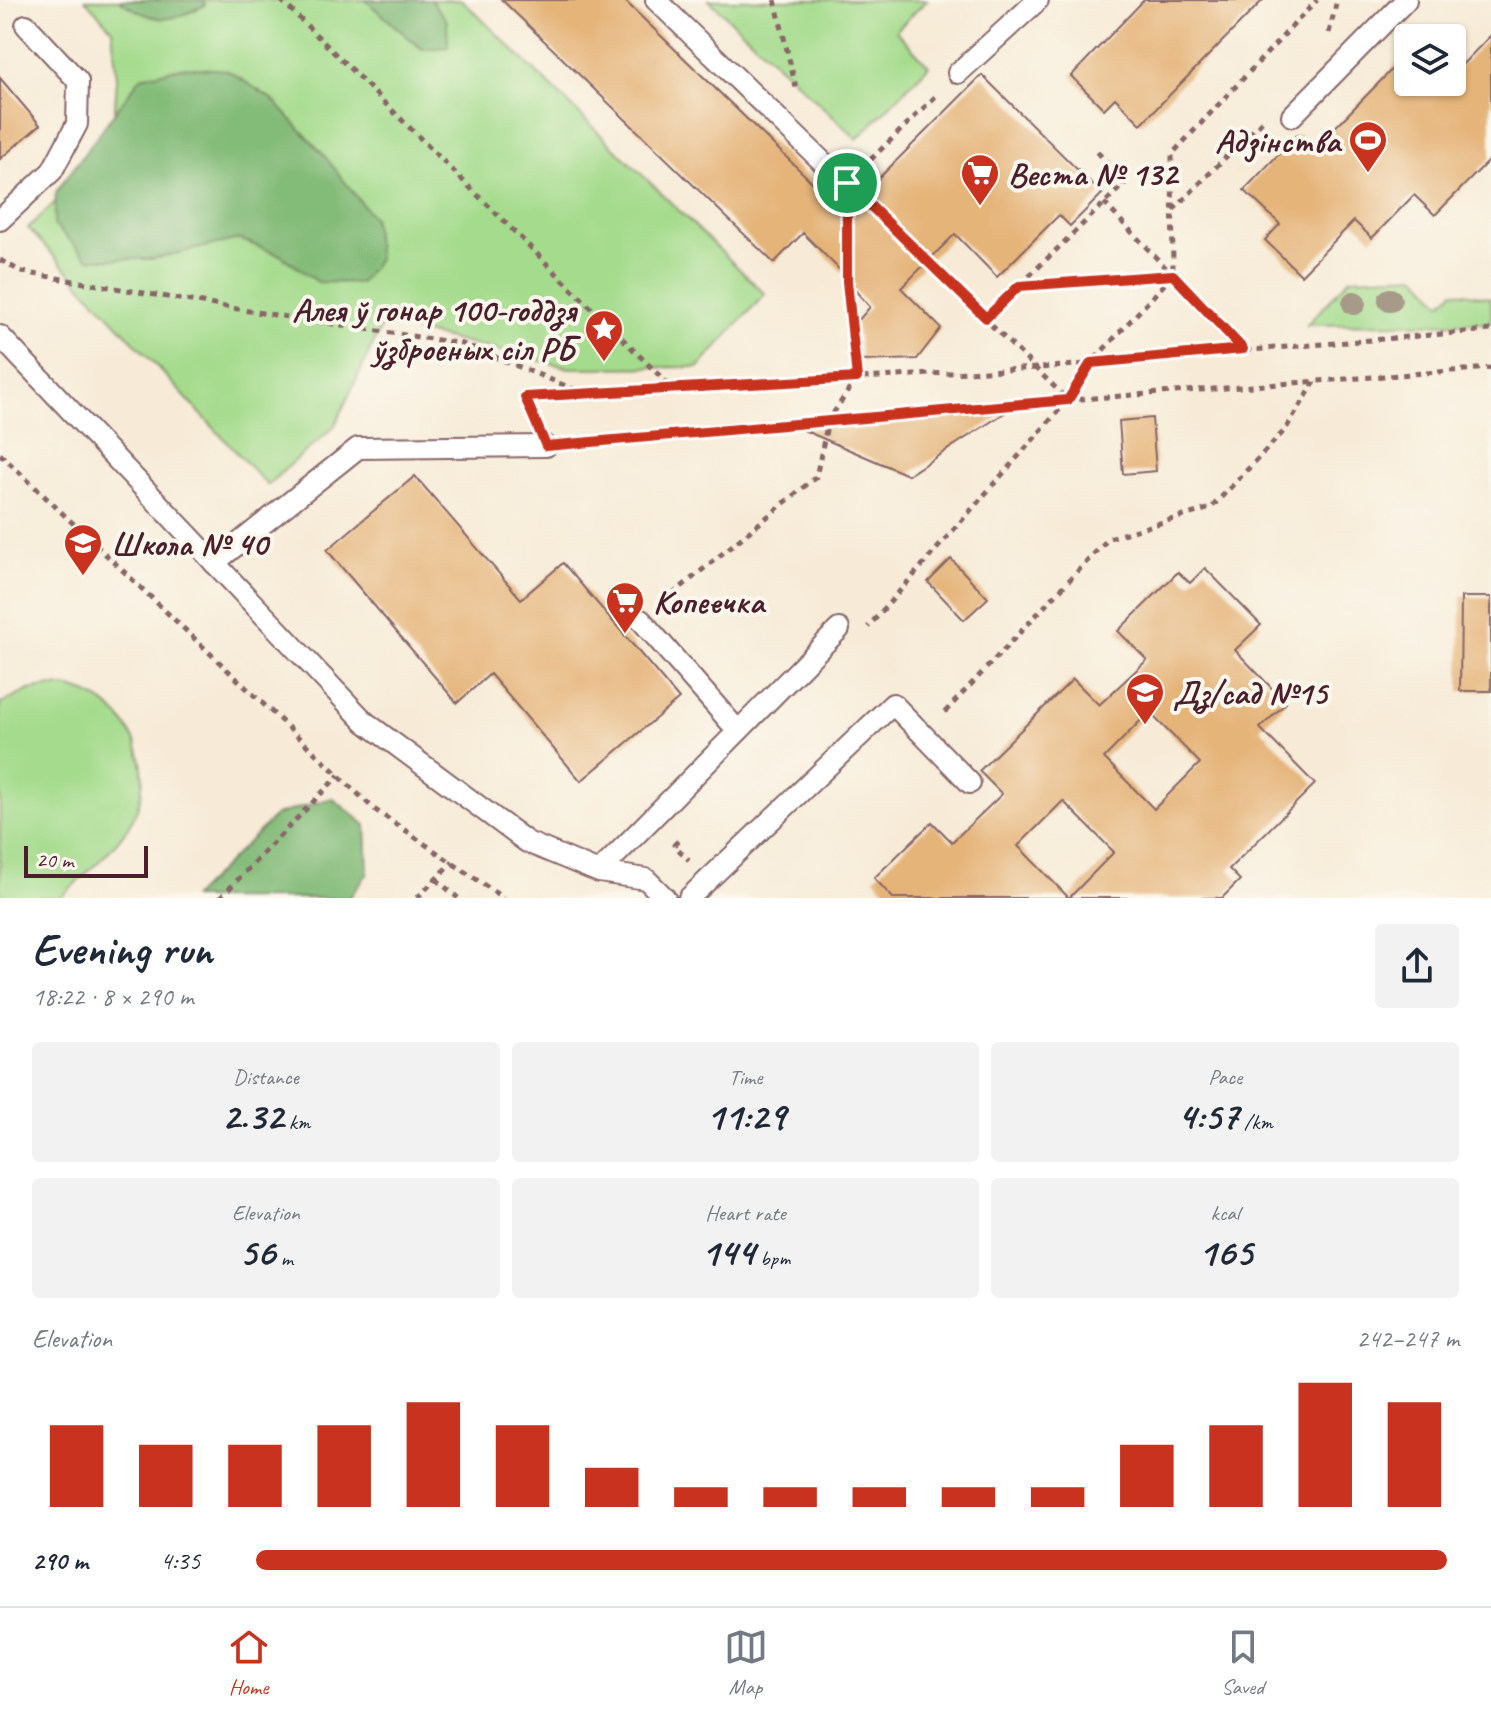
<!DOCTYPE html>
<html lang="en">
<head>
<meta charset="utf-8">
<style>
  body { margin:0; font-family:Caveat,sans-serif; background:#f2f2f3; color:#1f2937; height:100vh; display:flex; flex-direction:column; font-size:30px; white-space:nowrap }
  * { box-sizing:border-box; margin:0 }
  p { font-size:26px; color:#747a83 }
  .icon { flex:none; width:44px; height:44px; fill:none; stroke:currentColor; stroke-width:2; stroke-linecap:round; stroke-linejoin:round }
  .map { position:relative; height:898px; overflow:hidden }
  .details { display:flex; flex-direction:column; background:#fff; flex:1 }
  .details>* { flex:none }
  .tools { position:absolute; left:1394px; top:24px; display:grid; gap:16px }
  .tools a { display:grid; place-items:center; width:72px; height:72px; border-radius:8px; background:#fff; box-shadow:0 2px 6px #0004; font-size:40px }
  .scale { position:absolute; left:24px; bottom:20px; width:124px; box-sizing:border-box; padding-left:8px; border:4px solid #4a1f2b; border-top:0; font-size:22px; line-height:28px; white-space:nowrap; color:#4a1f2b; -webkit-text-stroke:6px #fbf7ec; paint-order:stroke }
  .pin { position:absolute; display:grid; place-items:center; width:68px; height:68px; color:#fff; margin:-34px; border:4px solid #fff; border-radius:50%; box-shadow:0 2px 8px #0007 }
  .round { display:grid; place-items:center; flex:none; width:84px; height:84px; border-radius:8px; background:#f2f2f3 }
  .overview { display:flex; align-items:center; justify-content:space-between; height:136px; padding:0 32px }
  h1 { font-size:44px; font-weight:700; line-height:60px }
  .metrics { display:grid; grid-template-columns:repeat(3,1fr); gap:12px; height:136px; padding:8px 32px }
  .metrics div { display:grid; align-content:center; border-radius:8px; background:#f2f2f3; text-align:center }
  .metrics b { font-size:40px; font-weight:700 }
  .metrics small { font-size:22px; font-weight:400 }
  .metrics p { font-size:22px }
  .chart { height:224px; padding:16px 32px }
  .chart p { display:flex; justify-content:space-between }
  .chart svg { width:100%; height:144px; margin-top:8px; stroke:#c8321e; stroke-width:6 }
  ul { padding:0 32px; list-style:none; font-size:26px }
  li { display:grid; grid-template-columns:128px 96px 1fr; align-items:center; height:60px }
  li i { height:20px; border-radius:10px; background:#c8321e }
  .menu { display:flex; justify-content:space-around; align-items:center; height:112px; border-top:2px solid #e0e1e3; background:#fff; font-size:22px; color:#747a83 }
  .menu a { display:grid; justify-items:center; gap:4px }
  .menu .on { color:#c8321e }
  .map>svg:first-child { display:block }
  .green { fill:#a4db8c; stroke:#777d5c; stroke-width:2 }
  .forest { fill:#83bb78; stroke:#666d52; stroke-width:2 }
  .building { fill:#e5b479; fill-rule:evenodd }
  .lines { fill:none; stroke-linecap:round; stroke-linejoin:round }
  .lane-casing { stroke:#876667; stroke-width:24 }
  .path { stroke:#876667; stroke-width:5; stroke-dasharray:6 6; stroke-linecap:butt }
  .lane { stroke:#fff; stroke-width:20 }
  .tree { fill:#a79a88 }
  .route-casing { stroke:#fff; stroke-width:16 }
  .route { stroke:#c8321e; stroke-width:10 }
  .labels { text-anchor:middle; stroke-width:8; stroke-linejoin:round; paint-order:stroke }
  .poi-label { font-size:34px; font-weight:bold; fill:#4a1f2b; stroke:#fbf7ec; text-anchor:start }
</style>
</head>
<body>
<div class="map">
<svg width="1491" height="898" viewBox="0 0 1491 898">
  <rect width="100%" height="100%" fill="#fbf7ec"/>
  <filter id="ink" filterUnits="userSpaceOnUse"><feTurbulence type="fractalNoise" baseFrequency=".0125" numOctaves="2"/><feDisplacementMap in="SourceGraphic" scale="16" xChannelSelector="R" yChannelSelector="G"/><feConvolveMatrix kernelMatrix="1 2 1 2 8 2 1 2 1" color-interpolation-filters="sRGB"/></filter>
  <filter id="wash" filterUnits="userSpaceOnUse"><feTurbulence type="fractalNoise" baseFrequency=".006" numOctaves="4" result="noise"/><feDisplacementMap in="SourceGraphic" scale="32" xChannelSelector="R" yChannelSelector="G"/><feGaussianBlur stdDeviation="1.8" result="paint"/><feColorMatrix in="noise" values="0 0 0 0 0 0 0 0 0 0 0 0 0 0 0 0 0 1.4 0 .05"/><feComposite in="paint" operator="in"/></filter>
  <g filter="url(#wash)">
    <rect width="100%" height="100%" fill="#f7ebd7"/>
    <g class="green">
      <polygon points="85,0 462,0 765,294 699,367 570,368 383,323 334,427 267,485 28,228 112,148 117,79 112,29"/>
      <polygon points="709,0 927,0 896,31 929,66 857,139"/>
      <polygon points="1416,275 1441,303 1454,291 1491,298 1491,323 1307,325 1350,278"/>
      <path d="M 53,686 C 61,687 70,687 77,690 C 132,706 159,770 132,820 C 118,848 82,876 60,898 L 0,898 L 0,704 L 29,690 Z"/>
    </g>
    <g class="forest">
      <path d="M 119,0 L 204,0 L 205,5 C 168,24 153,23 119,0 Z"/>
      <polygon points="365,0 431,0 447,21 448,47 422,49"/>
      <polygon points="184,67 227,70 272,99 323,154 373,218 378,260 360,283 318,282 280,255 239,239 153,259 89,259 54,225 56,192 141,77"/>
      <polygon points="332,798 366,825 368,873 349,898 192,898 276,815"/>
    </g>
    <g id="blocks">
      <g class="building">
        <polygon points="502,0 624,0 844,213 982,75 1102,194 1070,226 1059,215 997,277 955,234 901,288 941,328 917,359 862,361 856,323 870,307 852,287 855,285 803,233 774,263"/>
        <polygon points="1144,0 1263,0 1141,124 1115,98 1104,109 1071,76"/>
        <polygon points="1491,35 1491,158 1435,215 1414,195 1372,238 1354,221 1301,275 1265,240 1280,224 1244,190 1298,134 1314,149 1404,57 1408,61 1408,82 1429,82 1437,90 1445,82 1452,82 1452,75"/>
        <polygon points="0,78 40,125 0,159"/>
        <polygon points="1006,412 908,475 801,429"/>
        <polygon points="1152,418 1156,471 1123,474 1119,421"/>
        <polygon points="415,476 521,599 563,563 679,699 581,781 490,674 457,703 327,550"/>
        <polygon points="951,559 988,598 964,620 928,582"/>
        <path d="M 1205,568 L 1261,625 L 1235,650 L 1286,703 L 1260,728 L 1315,784 L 1229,869 L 1240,880 L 1222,898 L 893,898 L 874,878 L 932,822 L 952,842 L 1002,794 L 979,771 L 1073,679 L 1099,705 L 1147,660 L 1118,631 L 1178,572 L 1190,583 ZM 1149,712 L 1200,763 L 1154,809 L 1104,758 ZM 1063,801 L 1114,852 L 1069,898 L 1018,846 Z"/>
        <polygon points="1461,597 1491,597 1491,691 1460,691"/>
      </g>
    </g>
  </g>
  <g filter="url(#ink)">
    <use href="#blocks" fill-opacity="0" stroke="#876667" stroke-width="2"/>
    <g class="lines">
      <defs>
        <g id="lane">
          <polyline points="656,0 832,171"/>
          <polyline points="958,73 1038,0"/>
          <polyline points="1292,116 1406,0"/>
          <polyline points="0,220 52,171 77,124 78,81 26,25"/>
          <polyline points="0,336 365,722 527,842 599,872 646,879 665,898"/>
          <polyline points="214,563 358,448 546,446"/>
          <polyline points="641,620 738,731"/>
          <polyline points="599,872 839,629"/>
          <polyline points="689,898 893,704 970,783"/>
        </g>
      </defs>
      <use href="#lane" class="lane-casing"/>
      <g class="path">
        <polyline points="281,0 672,388"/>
        <polyline points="775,0 797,92"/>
        <polyline points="1329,33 1337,0"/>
        <polyline points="862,168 938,94"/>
        <polyline points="854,191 1068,400 868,627"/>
        <polyline points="1104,203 1243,349"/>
        <polyline points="1173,210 1262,121"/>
        <polyline points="0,260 22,272 249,311 463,344 581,392"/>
        <polyline points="1019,286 1172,275"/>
        <polyline points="986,318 1124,184 1096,150"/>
        <polyline points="1069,399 1091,363 1173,275 1172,154 1317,0"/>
        <polyline points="534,417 525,397 1038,368 1491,330"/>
        <polyline points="577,443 1068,400 1491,368"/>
        <polyline points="0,454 374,809 503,898"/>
        <polyline points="663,602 816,477 828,421 857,378 847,281 847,195"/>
        <polyline points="945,712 1109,538 1211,508 1285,430 1315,382"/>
        <polyline points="678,841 674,845 689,860"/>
        <polyline points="436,879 458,898"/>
        <polyline points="220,898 339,775"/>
        <polyline points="417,898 453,862"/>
      </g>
      <use href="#lane" class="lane"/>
    </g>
    <g class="tree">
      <circle cx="1390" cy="300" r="12"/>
      <circle cx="1354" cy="303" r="12"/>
    </g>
  </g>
  <g class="lines" filter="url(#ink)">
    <defs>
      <polygon id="route" points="847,183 986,318 1019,286 1173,275 1243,349 1091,363 1068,400 546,446 525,397 857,378 847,281"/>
    </defs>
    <use href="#route" class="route-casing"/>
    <use href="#route" class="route"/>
  </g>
  <defs>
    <symbol id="stadium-pin" viewBox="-11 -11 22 30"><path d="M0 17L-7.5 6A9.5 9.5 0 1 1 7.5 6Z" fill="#c8321e" stroke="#fbf7ec"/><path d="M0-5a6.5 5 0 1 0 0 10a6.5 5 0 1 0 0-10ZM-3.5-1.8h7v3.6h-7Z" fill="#fff"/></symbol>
    <symbol id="supermarket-pin" viewBox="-11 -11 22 30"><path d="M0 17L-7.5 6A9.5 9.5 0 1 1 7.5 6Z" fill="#c8321e" stroke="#fbf7ec"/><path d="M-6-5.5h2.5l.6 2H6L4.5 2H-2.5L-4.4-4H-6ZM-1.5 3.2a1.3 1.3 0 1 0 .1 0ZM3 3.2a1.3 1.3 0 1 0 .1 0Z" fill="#fff"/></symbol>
    <symbol id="sight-pin" viewBox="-11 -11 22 30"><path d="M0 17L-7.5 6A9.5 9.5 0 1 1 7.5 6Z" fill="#c8321e" stroke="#fbf7ec"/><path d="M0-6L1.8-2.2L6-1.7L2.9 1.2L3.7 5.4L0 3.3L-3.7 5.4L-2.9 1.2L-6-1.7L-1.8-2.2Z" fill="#fff"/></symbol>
    <symbol id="school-pin" viewBox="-11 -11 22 30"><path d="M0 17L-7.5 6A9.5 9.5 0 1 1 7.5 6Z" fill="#c8321e" stroke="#fbf7ec"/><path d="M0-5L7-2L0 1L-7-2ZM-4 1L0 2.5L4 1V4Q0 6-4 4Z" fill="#fff"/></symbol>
  </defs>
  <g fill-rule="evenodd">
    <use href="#stadium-pin" x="1346" y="118" width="44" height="60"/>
    <use href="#supermarket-pin" x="958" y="151" width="44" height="60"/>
    <use href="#sight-pin" x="582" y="307" width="44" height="60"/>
    <use href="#school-pin" x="61" y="521" width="44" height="60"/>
    <use href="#supermarket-pin" x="603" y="579" width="44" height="60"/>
    <use href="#school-pin" x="1123" y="670" width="44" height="60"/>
  </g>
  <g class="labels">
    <g class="poi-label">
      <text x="1340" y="152" text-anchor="end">Адзінства</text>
      <text x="1008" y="185">Веста № 132</text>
      <text x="576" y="321" text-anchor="end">Алея ў гонар 100-годдзя<tspan x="576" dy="39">ўзброеных сіл РБ</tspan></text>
      <text x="111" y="555">Школа № 40</text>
      <text x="653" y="613">Копеечка</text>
      <text x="1173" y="704">Дз/сад №15</text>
    </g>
  </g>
</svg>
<div class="tools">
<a><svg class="icon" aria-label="layers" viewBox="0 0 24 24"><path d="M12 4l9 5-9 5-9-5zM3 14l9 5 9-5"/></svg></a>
</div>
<div class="scale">20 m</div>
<div class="pin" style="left:847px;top:183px;background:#1e9e55"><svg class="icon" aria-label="arrive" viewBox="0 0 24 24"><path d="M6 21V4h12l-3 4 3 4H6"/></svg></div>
</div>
<section class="details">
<div class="overview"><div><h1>Evening run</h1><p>18:22 · 8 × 290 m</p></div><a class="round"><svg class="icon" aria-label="share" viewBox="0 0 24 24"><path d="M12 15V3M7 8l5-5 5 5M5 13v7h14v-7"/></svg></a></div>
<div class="metrics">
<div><p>Distance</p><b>2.32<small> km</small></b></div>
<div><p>Time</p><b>11:29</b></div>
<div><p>Pace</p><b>4:57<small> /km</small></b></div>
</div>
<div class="metrics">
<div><p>Elevation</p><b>56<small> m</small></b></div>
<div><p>Heart rate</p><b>144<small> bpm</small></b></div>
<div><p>kcal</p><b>165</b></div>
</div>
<div class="chart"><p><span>Elevation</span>242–247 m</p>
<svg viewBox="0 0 160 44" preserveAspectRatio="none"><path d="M5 44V19M15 44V25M25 44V25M35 44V19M45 44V12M55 44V19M65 44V32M75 44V38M85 44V38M95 44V38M105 44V38M115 44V38M125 44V25M135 44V19M145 44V6M155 44V12"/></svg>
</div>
<ul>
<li><b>290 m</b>4:35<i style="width:99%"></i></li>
</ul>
</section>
<nav class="menu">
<a class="on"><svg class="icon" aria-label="home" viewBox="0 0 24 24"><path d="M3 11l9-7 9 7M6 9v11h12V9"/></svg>Home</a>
<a><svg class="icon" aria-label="map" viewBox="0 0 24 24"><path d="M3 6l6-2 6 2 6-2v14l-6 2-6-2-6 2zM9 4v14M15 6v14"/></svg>Map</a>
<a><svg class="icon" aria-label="saved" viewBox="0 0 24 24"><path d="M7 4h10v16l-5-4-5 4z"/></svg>Saved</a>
</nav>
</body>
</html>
